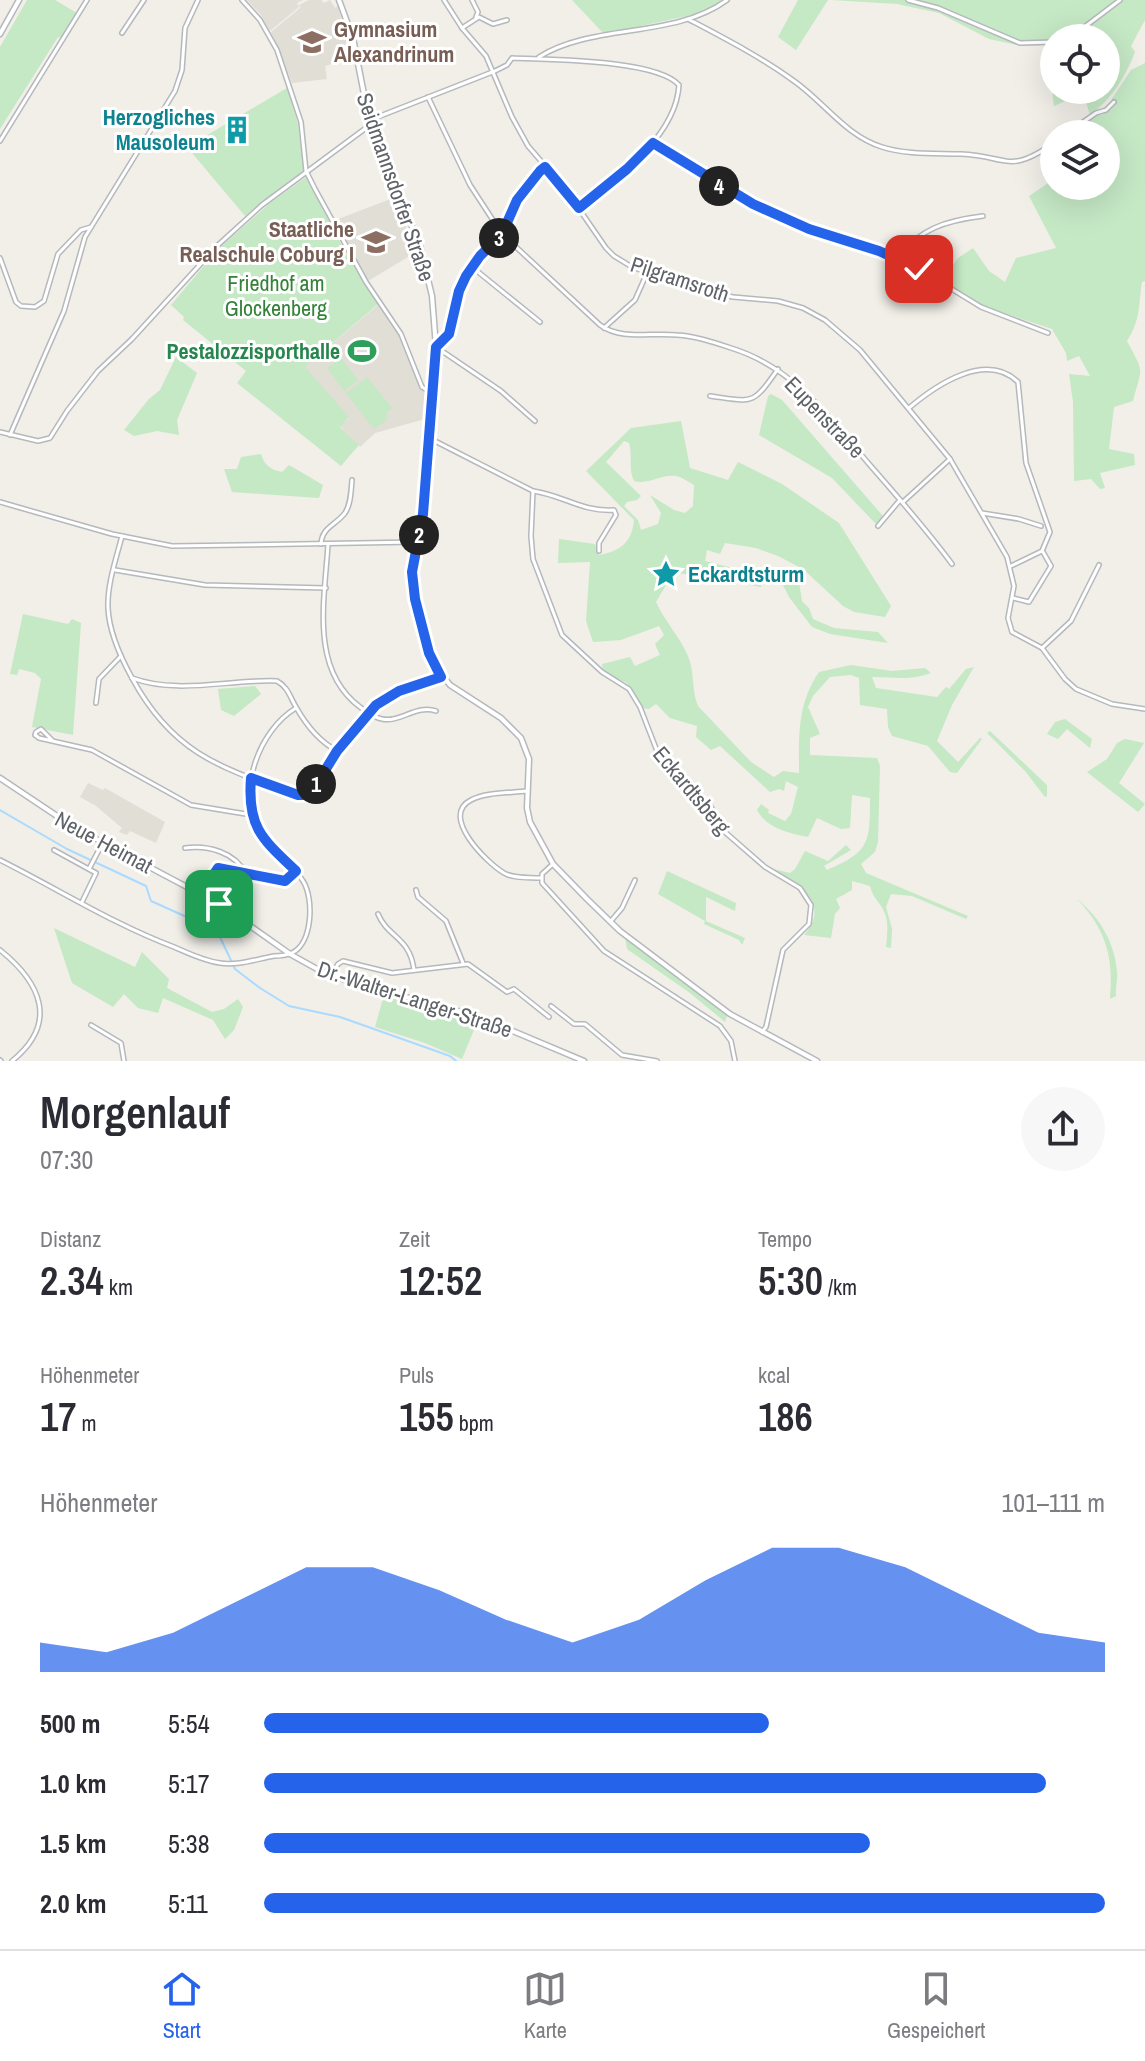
<!DOCTYPE html>
<html lang="de">
<head>
<meta charset="utf-8">
<style>
  body { margin:0; font-family:"Archivo Narrow",sans-serif; background:#f7f7f7; color:#2b2b33; height:100vh; display:flex; flex-direction:column; font-size:30px; white-space:nowrap }
  * { box-sizing:border-box; margin:0 }
  p { font-size:26px; color:#7c7c81 }
  .icon { flex:none; width:44px; height:44px; fill:none; stroke:currentColor; stroke-width:2; stroke-linecap:round; stroke-linejoin:round }
  .map { position:relative; height:1061px; overflow:hidden }
  .sheet { display:flex; flex-direction:column; background:#fff; flex:1 }
  .sheet>* { flex:none }
  .controls { position:absolute; left:1040px; top:24px; display:grid; gap:16px }
  .controls a { display:grid; place-items:center; width:80px; height:80px; border-radius:50%; background:#fff; box-shadow:0 8px 32px #0002; font-size:40px }
  .pin { position:absolute; display:grid; place-items:center; width:68px; height:68px; color:#fff; margin:-34px; border-radius:16px; box-shadow:0 4px 12px #0006 }
  .km { position:absolute; width:40px; height:40px; margin:-20px; border-radius:50%; background:#222; color:#fff; font-size:22px; line-height:40px; text-align:center }
  .round { display:grid; place-items:center; flex:none; width:84px; height:84px; border-radius:42px; background:#f7f7f7 }
  .head { display:flex; align-items:center; justify-content:space-between; height:136px; padding:0 40px }
  h1 { font-size:44px; font-weight:600; line-height:60px }
  .stats { display:grid; grid-template-columns:repeat(3,1fr); gap:12px; height:136px; padding:8px 40px }
  .stats div { display:grid; align-content:center }
  .stats b { font-size:40px; font-weight:600 }
  .stats small { font-size:22px; font-weight:400 }
  .stats p { font-size:22px }
  .chart { height:224px; padding:16px 40px }
  .chart p { display:flex; justify-content:space-between }
  .chart svg { width:100%; height:144px; margin-top:8px; fill:#2563eb; opacity:.7 }
  ul { padding:0 40px; list-style:none; font-size:26px }
  li { display:grid; grid-template-columns:128px 96px 1fr; align-items:center; height:60px }
  li i { height:20px; border-radius:10px; background:#2563eb }
  .dock { display:flex; justify-content:space-around; align-items:center; height:112px; border-top:2px solid #e1e1e2; background:#fff; font-size:22px; color:#7c7c81 }
  .dock a { display:grid; justify-items:center; gap:4px }
  .dock .selected { color:#2563eb }
  .map>svg:first-child { display:block }
  .education { fill:#e1ded6 }
  .green { fill:#c5e8c5; fill-rule:evenodd }
  .lines { fill:none; stroke-linecap:round; stroke-linejoin:round }
  .stream { stroke:#aadaff; stroke-width:2 }
  .minor-casing { stroke:#b5b8bc; stroke-width:6 }
  .tertiary-casing { stroke:#b5b8bc; stroke-width:7 }
  .minor { stroke:#fff; stroke-width:3 }
  .tertiary { stroke:#fff; stroke-width:4 }
  .route-casing { stroke:#fff; stroke-width:16 }
  .route { stroke:#2563eb; stroke-width:10 }
  .labels { text-anchor:middle; stroke-width:6; stroke-linejoin:round; paint-order:stroke }
  .education-label { font-size:22px; font-weight:bold; fill:#785e54; stroke:#fff; text-anchor:start }
  .culture-label { font-size:22px; font-weight:bold; fill:#0d838f; stroke:#fff; text-anchor:end }
  .street-label { font-size:22px; fill:#5f6368; stroke:#fff }
  .park-label { font-size:22px; fill:#348238; stroke:#fff }
  .leisure-label { font-size:22px; font-weight:bold; fill:#27864d; stroke:#fff; text-anchor:end }
</style>
</head>
<body>
<div class="map">
<svg width="1145" height="1061" viewBox="0 0 1145 1061">
  <rect width="100%" height="100%" fill="#f1efe8"/>
  <g class="education">
    <polygon points="247,0 303,0 297,3 299,7 270,31 260,14"/>
    <polygon points="309,0 321,0 324,3 330,0 335,8 338,6 352,58 325,66 327,79 292,83 271,32 300,8 299,5"/>
    <polygon points="393,198 408,231 404,234 413,254 368,281 333,221"/>
    <polygon points="379,304 398,332 426,395 425,419 375,433 360,447 340,426 349,418 304,367"/>
    <polygon points="88,783 103,790 105,788 165,822 156,843 130,831 127,835 119,832 122,828 96,806 80,797"/>
  </g>
  <g class="green">
    <polygon points="27,0 55,0 77,13 61,38 58,37 0,129 0,47"/>
    <polygon points="572,0 726,0 696,14 604,34"/>
    <polygon points="798,0 828,0 796,50 778,37"/>
    <path d="M 832,0 L 1145,0 L 1145,20 L 1131,46 L 1135,52 C 1126,76 1111,100 1090,115 L 1083,93 L 1054,106 L 1046,45 L 1021,46 L 989,39 L 939,13 L 897,4 ZM 1054,38 L 1106,38 L 1106,90 L 1054,90 Z"/>
    <path d="M 1145,63 L 1145,281 L 1142,282 C 1138,307 1141,319 1127,341 C 1145,375 1142,365 1133,401 L 1114,407 L 1109,449 L 1134,454 L 1135,465 L 1100,473 L 1105,488 L 1100,489 L 1091,479 L 1074,481 L 1073,402 L 1069,374 L 1090,376 L 1079,356 L 1067,361 L 1066,353 L 1052,329 L 980,305 L 941,282 L 958,258 L 973,248 L 989,271 L 1005,282 L 1016,258 L 1056,248 L 1029,196 L 1054,179 L 1054,186 L 1106,186 L 1106,134 L 1067,134 L 1096,114 L 1102,115 L 1112,108 L 1114,102 L 1111,100 L 1131,70 Z"/>
    <polygon points="287,88 298,124 304,171 245,216 187,147"/>
    <polygon points="306,177 348,257 378,304 324,350 329,347 335,355 325,363 318,355 305,367 349,417 340,427 359,445 341,466 237,383 246,371 183,320 184,317 171,305 218,249 270,203"/>
    <polygon points="176,357 197,373 177,420 179,435 157,431 134,436 124,430 149,399 160,390"/>
    <polygon points="341,358 358,380 344,391 327,368"/>
    <polygon points="367,377 392,408 387,412 387,420 374,429 346,393"/>
    <polygon points="771,394 782,400 883,516 879,523 875,523 832,478 759,435 768,396"/>
    <path d="M 681,421 L 690,468 L 728,480 L 738,462 L 782,484 L 839,523 L 891,606 L 885,617 L 854,612 L 843,606 L 803,569 L 778,556 L 756,548 L 725,543 L 720,554 L 707,550 L 705,561 L 764,576 L 761,587 L 678,573 L 672,575 L 656,602 C 665,622 680,637 688,656 C 695,672 691,690 698,706 L 751,762 L 774,777 L 783,771 L 799,773 C 799,736 797,704 819,672 L 851,665 L 892,671 L 925,668 L 931,673 C 910,681 893,677 872,677 L 876,688 L 937,697 L 946,687 L 949,689 L 966,669 L 974,667 L 952,705 L 937,741 L 958,762 L 980,738 L 982,739 L 957,773 L 950,772 L 928,746 L 892,736 L 888,727 L 887,709 L 860,705 L 859,678 L 851,675 L 830,677 L 813,696 L 808,707 L 820,734 L 810,738 L 810,755 L 877,758 L 880,766 L 878,842 L 875,852 L 861,864 L 866,873 L 968,916 L 966,919 L 912,896 L 891,894 L 886,907 L 892,929 L 891,948 L 886,947 C 887,936 889,924 885,914 C 881,902 874,901 870,886 L 852,881 L 852,890 L 836,899 L 840,908 L 835,914 L 831,938 L 804,935 C 833,902 796,882 769,868 L 790,873 L 795,869 L 805,851 L 828,861 L 846,845 L 851,850 L 824,866 L 827,870 C 870,852 870,842 870,798 L 852,795 L 850,828 L 841,829 L 817,818 L 808,837 C 790,834 766,828 757,810 L 761,804 L 769,810 L 768,813 L 785,821 L 791,814 L 798,787 L 786,781 L 784,791 L 779,789 L 770,792 L 720,746 L 711,750 L 696,737 L 697,726 L 670,718 L 656,704 L 649,709 L 641,708 L 627,683 L 603,672 L 602,664 L 630,657 L 635,666 L 660,655 L 655,644 L 664,635 L 659,626 L 621,640 L 593,642 L 586,621 L 590,562 L 558,563 L 559,539 L 595,544 L 599,555 C 621,551 632,542 634,520 L 586,471 L 631,428 ZM 624,441 L 629,443 C 633,456 628,469 634,481 C 649,485 661,474 675,476 C 681,476 688,482 694,485 L 693,506 L 685,513 L 674,510 L 650,495 L 661,513 L 658,524 L 641,530 L 638,520 L 624,506 L 627,502 L 637,500 L 641,496 L 606,462 Z"/>
    <path d="M 261,454 C 264,465 271,470 282,472 L 289,465 L 323,485 L 319,498 L 232,492 L 224,469 L 237,469 L 241,457 Z"/>
    <polygon points="776,571 798,576 802,601 809,608 813,619 834,628 878,632 888,643 830,634 812,627 789,597"/>
    <polygon points="23,614 68,624 72,619 81,623 73,735 32,727 41,679 35,673 19,669 17,675 10,674"/>
    <polygon points="255,686 261,694 234,716 221,710 218,689"/>
    <polygon points="1065,719 1092,739 1090,748 1067,729 1058,739 1047,734 1055,722"/>
    <polygon points="990,731 1047,785 1047,796 1045,797 1025,771 987,733"/>
    <polygon points="1125,739 1144,743 1119,783 1145,804 1138,812 1087,772 1107,759 1117,743"/>
    <polygon points="667,871 736,903 735,911 706,897 706,921 745,938 742,945 739,940 704,924 705,921 658,894"/>
    <path d="M 1077,899 C 1100,918 1114,941 1117,971 C 1118,980 1115,989 1116,996 L 1110,999 C 1114,958 1106,929 1077,899 Z"/>
    <polygon points="54,928 135,967 142,952 169,979 167,988 212,1012 224,1009 238,999 243,1007 234,1030 225,1039 213,1020 163,998 158,1013 138,1008 124,994 113,1007 72,983"/>
    <polygon points="625,937 727,1016 725,1022 690,993 627,949"/>
    <polygon points="384,995 412,1000 412,1003 431,1008 433,1006 478,1020 462,1059 425,1043 375,1027"/>
  </g>
  <g class="lines">
    <polyline class="stream" points="0,810 67,849 146,886 151,901 209,927 220,937 235,969 260,988 289,1006 340,1017 450,1056 456,1061"/>
    <defs>
      <g id="minor">
        <polyline points="242,0 260,20 277,50 301,122 306,171 315,189 366,282 401,334 422,387 432,393"/>
        <polyline points="444,0 462,28 486,56 512,117 528,146 566,190 606,248 614,256 632,267 689,287 733,297 778,301 803,308 825,320 860,350 950,459 1007,557 1014,586 1008,618 1012,632 1042,648 1065,679 1076,689 1112,704 1145,709"/>
        <polyline points="472,0 478,12 476,17"/>
        <polyline points="908,0 938,8 1020,43 1054,42"/>
        <path d="M 688,19 C 724,38 761,57 794,81 C 824,102 846,136 882,147 C 907,155 935,153 961,154 C 1008,156 1008,175 1054,143"/>
        <polyline points="462,28 479,17 493,24 507,20"/>
        <polyline points="122,33 144,0"/>
        <polyline points="1070,38 1120,0"/>
        <path d="M 539,57 C 593,23 674,39 727,0"/>
        <path d="M 428,97 L 470,185 L 502,234 L 600,325 C 623,341 649,332 677,335 C 695,336 713,342 731,348 C 793,367 828,416 869,464 C 898,497 926,529 952,564"/>
        <path d="M 370,120 L 495,71 L 507,65 L 512,58 C 547,60 656,59 679,85 C 676,137 616,179 579,208"/>
        <polyline points="1066,134 1096,113 1106,110 1114,102"/>
        <polyline points="0,141 87,0"/>
        <polyline points="653,143 753,204 809,229 894,257 919,269 981,307 1048,333"/>
        <path d="M 894,257 C 924,229 942,221 983,216"/>
        <polyline points="0,258 16,302 21,306 35,307 44,301 58,254 81,230 91,227"/>
        <polyline points="472,267 540,322"/>
        <polyline points="604,328 635,300 647,273"/>
        <path d="M 710,396 C 754,402 752,406 778,369"/>
        <path d="M 909,408 C 936,385 986,351 1018,382 L 1026,463 L 1050,532 L 1042,551 L 1011,566"/>
        <polyline points="535,421 501,391 436,347 450,331 459,291 466,276 480,256 502,234 522,191 545,167"/>
        <polyline points="0,432 38,441 50,438 67,411 98,371 132,339 218,245 262,205 370,125"/>
        <polyline points="10,435 64,311 85,237 175,91 182,70 185,28 198,0"/>
        <path d="M 429,438 L 533,491 C 563,495 581,512 614,510 L 616,515 L 599,543 L 599,551"/>
        <polyline points="533,491 531,536 533,559 562,635 602,672 629,689 640,707 657,751 711,807 726,833 765,867 800,888 811,905 809,924 783,950 766,1027 762,1032"/>
        <polyline points="0,502 112,534 172,546 417,542"/>
        <polyline points="903,502 950,459"/>
        <polyline points="982,513 1019,519 1041,526"/>
        <polyline points="878,526 900,500"/>
        <path d="M 122,536 C 116,559 107,585 108,608 C 109,632 121,658 132,678 C 173,754 221,768 298,795 L 305,795 L 324,772 L 337,751 L 376,705 L 399,691 L 441,677"/>
        <path d="M 321,544 C 322,527 336,525 345,513 C 351,504 351,491 352,480"/>
        <path d="M 328,544 C 325,598 309,669 360,707 C 367,712 374,718 382,719 C 400,723 417,704 436,711"/>
        <polyline points="115,570 205,585 326,588"/>
        <polyline points="1013,598 1029,602 1051,566 1043,552"/>
        <polyline points="1042,648 1071,621 1099,565"/>
        <path d="M 132,678 C 179,695 228,679 277,681 C 288,687 290,697 296,707 C 306,725 319,741 337,751"/>
        <polyline points="96,703 99,679 121,656"/>
        <polyline points="53,741 41,729 36,732 35,735 39,738 92,750 191,805 252,815"/>
        <path d="M 527,791 C 510,793 486,792 471,800 C 439,816 487,863 504,873 C 514,879 529,877 541,878"/>
        <path d="M 185,848 C 208,845 235,852 246,874"/>
        <polyline points="54,850 96,873 82,902"/>
        <path d="M 0,860 C 58,889 113,924 174,947 C 188,953 204,961 220,963 C 237,966 257,959 274,956 C 279,956 287,955 292,953 C 313,943 314,898 303,881 C 292,862 270,850 259,831 C 236,792 259,730 296,708"/>
        <polyline points="553,864 542,874 542,883 604,951 720,1026 731,1041 735,1061"/>
        <polyline points="89,869 102,844"/>
        <polyline points="416,890 418,897 446,921 463,963"/>
        <polyline points="201,894 218,868 285,881 296,871"/>
        <path d="M 378,914 C 388,938 410,937 414,970"/>
        <polyline points="611,921 622,908 635,880"/>
        <path d="M 0,950 C 41,983 59,1023 12,1061"/>
        <polyline points="331,976 338,964 343,961 392,973 468,964 507,992 514,989 549,1017"/>
        <polyline points="551,1006 574,1024 585,1024 622,1055 657,1061"/>
        <polyline points="91,1025 121,1043 124,1061"/>
        <polyline points="0,1060 1,1061"/>
      </g>
      <g id="tertiary">
        <polyline points="339,0 353,38 370,125 420,246 432,296 436,347 423,514 412,572 415,599 434,665 450,685 501,718 521,738 529,759 527,808 530,822 553,864 587,899 620,931 730,1014 817,1061"/>
        <polyline points="0,34 19,0"/>
        <polyline points="0,778 72,826 219,904 290,954 317,969 366,988 431,1003 482,1018 584,1061"/>
      </g>
    </defs>
    <use href="#minor" class="minor-casing"/>
    <use href="#tertiary" class="tertiary-casing"/>
    <use href="#minor" class="minor"/>
    <use href="#tertiary" class="tertiary"/>
  </g>
  <g class="lines">
    <defs>
      <path id="route" d="M 219,904 L 201,894 L 218,868 L 285,881 L 296,871 C 262,839 247,827 251,778 L 298,795 L 305,795 L 324,772 L 337,751 L 376,705 L 399,691 L 441,677 L 429,653 L 415,599 L 412,572 L 423,514 L 436,347 L 449,334 L 459,291 L 466,276 L 480,256 L 502,234 L 517,200 L 540,171 L 545,167 L 579,208 L 627,169 L 653,143 L 753,204 L 809,229 L 879,251 L 919,269"/>
    </defs>
    <use href="#route" class="route-casing"/>
    <use href="#route" class="route"/>
  </g>
  <defs>
    <symbol id="school-bare" viewBox="-9 -9 18 18"><path d="M0-5L7-2L0 1L-7-2ZM-4 1L0 2.5L4 1V4Q0 6-4 4Z" fill="#8d6e63" stroke="#fff" stroke-width="2.5" paint-order="stroke"/></symbol>
    <symbol id="building-bare" viewBox="-9 -9 18 18"><path d="M-4-6H4V6H1V3H-1V6H-4ZM-2.5-4.3h1.7v1.8h-1.7ZM.8-4.3h1.7v1.8H.8ZM-2.5-1h1.7V.8h-1.7ZM.8-1h1.7V.8H.8Z" fill="#0f9aa8" stroke="#fff" stroke-width="2.5" paint-order="stroke"/></symbol>
    <symbol id="stadium-bare" viewBox="-9 -9 18 18"><path d="M0-5a6.5 5 0 1 0 0 10a6.5 5 0 1 0 0-10ZM-3.5-1.8h7v3.6h-7Z" fill="#2e9e5b" stroke="#fff" stroke-width="2.5" paint-order="stroke"/></symbol>
    <symbol id="sight-bare" viewBox="-9 -9 18 18"><path d="M0-6L1.8-2.2L6-1.7L2.9 1.2L3.7 5.4L0 3.3L-3.7 5.4L-2.9 1.2L-6-1.7L-1.8-2.2Z" fill="#0f9aa8" stroke="#fff" stroke-width="2.5" paint-order="stroke"/></symbol>
  </defs>
  <g fill-rule="evenodd">
    <use href="#school-bare" x="292" y="22" width="40" height="40"/>
    <use href="#building-bare" x="217" y="110" width="40" height="40"/>
    <use href="#school-bare" x="356" y="222" width="40" height="40"/>
    <use href="#stadium-bare" x="342" y="331" width="40" height="40"/>
    <use href="#sight-bare" x="646" y="554" width="40" height="40"/>
  </g>
  <g class="labels">
    <g class="education-label">
      <text x="334" y="37">Gymnasium<tspan x="334" dy="25">Alexandrinum</tspan></text>
      <text x="354" y="237" text-anchor="end">Staatliche<tspan x="354" dy="25">Realschule Coburg I</tspan></text>
    </g>
    <g class="culture-label">
      <text x="215" y="125">Herzogliches<tspan x="215" dy="25">Mausoleum</tspan></text>
      <text x="688" y="582" text-anchor="start">Eckardtsturm</text>
    </g>
    <g class="street-label">
      <text transform="translate(396 187) rotate(71)" y="8">Seidmannsdorfer Straße</text>
      <text transform="translate(680 279) rotate(18)" y="8">Pilgramsroth</text>
      <text transform="translate(825 417) rotate(46)" y="8">Eupenstraße</text>
      <text transform="translate(692 790) rotate(50)" y="8">Eckardtsberg</text>
      <text transform="translate(104 842) rotate(28)" y="8">Neue Heimat</text>
      <text transform="translate(415 999) rotate(18)" y="8">Dr.-Walter-Langer-Straße</text>
    </g>
    <g class="park-label">
      <text x="276" y="291">Friedhof am<tspan x="276" dy="25">Glockenberg</tspan></text>
    </g>
    <g class="leisure-label">
      <text x="340" y="359">Pestalozzisporthalle</text>
    </g>
  </g>
</svg>
<div class="controls">
<a><svg class="icon" aria-label="locate" viewBox="0 0 24 24"><circle cx="12" cy="12" r="6"/><path d="M12 2v4M12 18v4M2 12h4M18 12h4"/></svg></a>
<a><svg class="icon" aria-label="layers" viewBox="0 0 24 24"><path d="M12 4l9 5-9 5-9-5zM3 14l9 5 9-5"/></svg></a>
</div>
<div class="pin" style="left:219px;top:904px;background:#1e9e55"><svg class="icon" aria-label="arrive" viewBox="0 0 24 24"><path d="M6 21V4h12l-3 4 3 4H6"/></svg></div>
<div class="pin" style="left:919px;top:269px;background:#d93025"><svg class="icon" aria-label="check" viewBox="0 0 24 24"><path d="M5 12l5 5 9-10"/></svg></div>
<b class="km" style="left:316px;top:784px">1</b>
<b class="km" style="left:419px;top:535px">2</b>
<b class="km" style="left:499px;top:238px">3</b>
<b class="km" style="left:719px;top:186px">4</b>
</div>
<section class="sheet">
<div class="head"><div><h1>Morgenlauf</h1><p>07:30</p></div><a class="round"><svg class="icon" aria-label="share" viewBox="0 0 24 24"><path d="M12 15V3M7 8l5-5 5 5M5 13v7h14v-7"/></svg></a></div>
<div class="stats">
<div><p>Distanz</p><b>2.34<small> km</small></b></div>
<div><p>Zeit</p><b>12:52</b></div>
<div><p>Tempo</p><b>5:30<small> /km</small></b></div>
</div>
<div class="stats">
<div><p>Höhenmeter</p><b>17<small> m</small></b></div>
<div><p>Puls</p><b>155<small> bpm</small></b></div>
<div><p>kcal</p><b>186</b></div>
</div>
<div class="chart"><p><span>Höhenmeter</span>101–111 m</p>
<svg viewBox="0 0 160 44" preserveAspectRatio="none"><path d="M0 44V35L10 38L20 32L30 22L40 12L50 12L60 19L70 28L80 35L90 28L100 16L110 6L120 6L130 12L140 22L150 32L160 35V44z"/></svg>
</div>
<ul>
<li><b>500 m</b>5:54<i style="width:60%"></i></li>
<li><b>1.0 km</b>5:17<i style="width:93%"></i></li>
<li><b>1.5 km</b>5:38<i style="width:72%"></i></li>
<li><b>2.0 km</b>5:11<i style="width:100%"></i></li>
</ul>
</section>
<nav class="dock">
<a class="selected"><svg class="icon" aria-label="home" viewBox="0 0 24 24"><path d="M3 11l9-7 9 7M6 9v11h12V9"/></svg>Start</a>
<a><svg class="icon" aria-label="map" viewBox="0 0 24 24"><path d="M3 6l6-2 6 2 6-2v14l-6 2-6-2-6 2zM9 4v14M15 6v14"/></svg>Karte</a>
<a><svg class="icon" aria-label="saved" viewBox="0 0 24 24"><path d="M7 4h10v16l-5-4-5 4z"/></svg>Gespeichert</a>
</nav>
</body>
</html>
